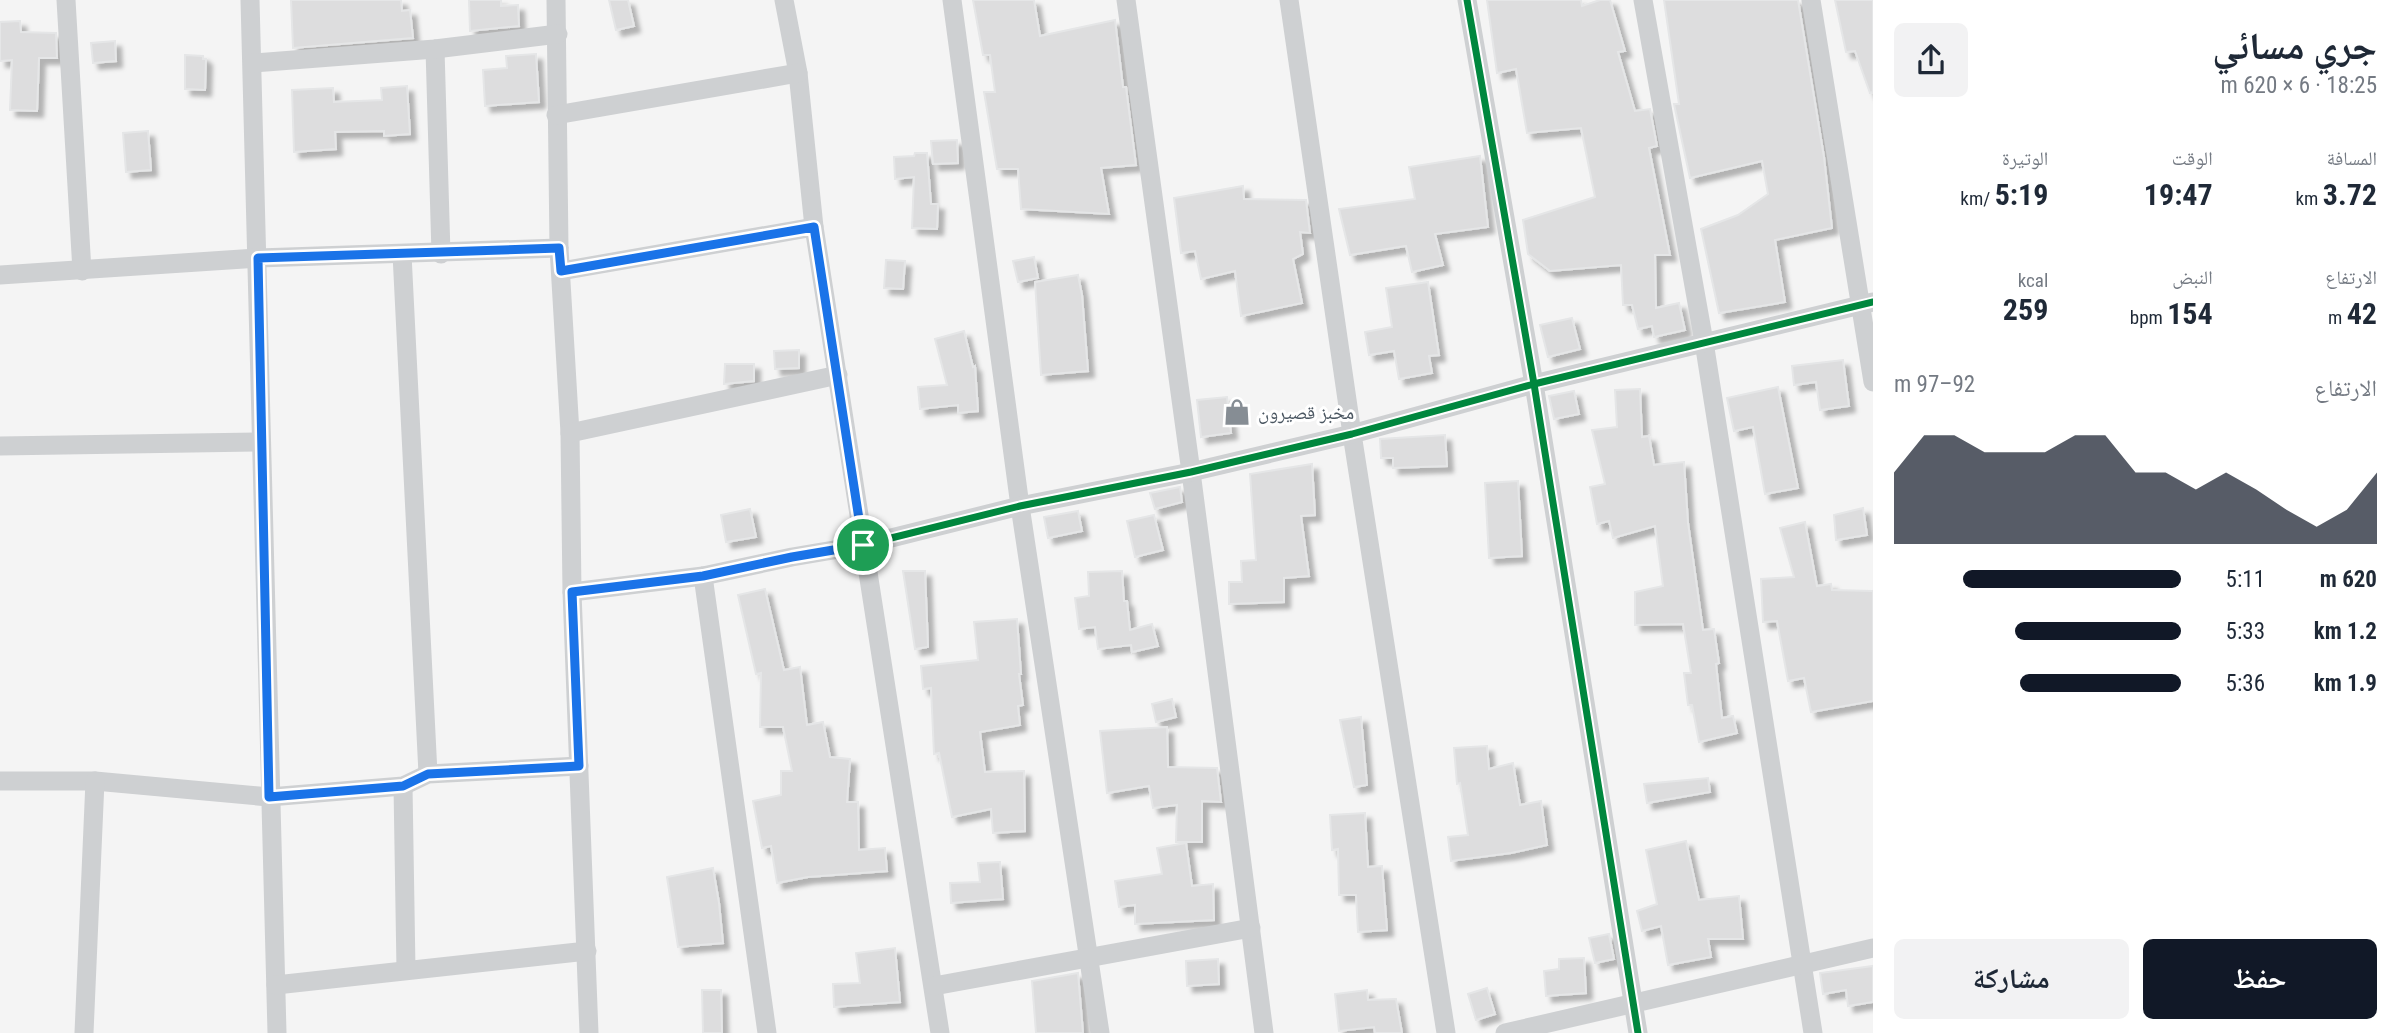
<!DOCTYPE html>
<html lang="ar">
<head>
<meta charset="utf-8">
<style>
  body { margin:0; font-family:"Roboto Condensed","Noto Naskh Arabic",sans-serif; background:#f2f2f3; color:#1f2937; direction:rtl; height:100vh; display:flex; flex-direction:column; font-size:26px; white-space:nowrap }
  * { box-sizing:border-box; margin:0 }
  p { font-size:23px; color:#747a83 }
  .icon { flex:none; width:38px; height:38px; fill:none; stroke:currentColor; stroke-width:2; stroke-linecap:round; stroke-linejoin:round }
  .map { position:relative; flex:1; overflow:hidden; direction:ltr }
  .drawer { display:flex; flex-direction:column; background:#fff; width:525px }
  .drawer>* { flex:none }
  .pin { position:absolute; display:grid; place-items:center; width:60px; height:60px; color:#fff; margin:-30px; border:4px solid #fff; border-radius:50%; box-shadow:0 2px 7px #0007 }
  .round { display:grid; place-items:center; flex:none; width:74px; height:74px; border-radius:10px; background:#f2f2f3 }
  .head { display:flex; align-items:center; justify-content:space-between; height:119px; padding:0 21px }
  h1 { font-size:38px; font-weight:700; line-height:52px }
  .figures { display:grid; grid-template-columns:repeat(3,1fr); gap:10px; height:119px; padding:7px 21px }
  .figures div { display:grid; align-content:center }
  .figures b { font-size:30px; font-weight:700 }
  .figures small { font-size:19px; font-weight:400 }
  .figures p { font-size:19px }
  .chart { height:196px; padding:14px 21px }
  .chart p { display:flex; justify-content:space-between }
  .chart svg { width:100%; height:126px; margin-top:7px; fill:#111827; opacity:.7 }
  .primary-button { display:flex; gap:14px; margin-top:auto; padding:14px 21px }
  .primary-button a { flex:1; height:80px; border-radius:10px; background:#111827; color:#fff; font-size:28px; font-weight:700; line-height:80px; text-align:center }
  .primary-button a+a { background:#f2f2f3; color:#1f2937 }
  ul { padding:0 21px; list-style:none; font-size:23px }
  li { display:grid; grid-template-columns:112px 84px 1fr; align-items:center; height:52px }
  li i { height:18px; border-radius:9px; background:#111827 }
  main { display:flex; flex:1; min-height:0 }
  .map>svg:first-child { display:block }
  .building { fill:#ddddde; stroke:#e5e6e7; stroke-width:2; filter:url(#shadow) }
  .lines { fill:none; stroke-linecap:round; stroke-linejoin:round }
  .minor { stroke:#ced0d2; stroke-width:19 }
  .cycleway-casing { stroke:#fff; stroke-width:11 }
  .cycleway { stroke:#00873e; stroke-width:7 }
  .route-casing { stroke:#fff; stroke-width:14 }
  .route { stroke:#1a73e8; stroke-width:9 }
  .labels { text-anchor:middle; stroke-width:6; stroke-linejoin:round; paint-order:stroke }
  .poi-label { font-size:19px; fill:#4a5661; stroke:#fff; text-anchor:start }
</style>
</head>
<body>
<main>
<section class="drawer">
<div class="head"><div><h1>جري مسائي</h1><p>18:25 · 6 × 620 m</p></div><a class="round"><svg class="icon" aria-label="share" viewBox="0 0 24 24"><path d="M12 15V3M7 8l5-5 5 5M5 13v7h14v-7"/></svg></a></div>
<div class="figures">
<div><p>المسافة</p><b>3.72<small> km</small></b></div>
<div><p>الوقت</p><b>19:47</b></div>
<div><p>الوتيرة</p><b>5:19<small> /km</small></b></div>
</div>
<div class="figures">
<div><p>الارتفاع</p><b>42<small> m</small></b></div>
<div><p>النبض</p><b>154<small> bpm</small></b></div>
<div><p>kcal</p><b>259</b></div>
</div>
<div class="chart"><p><span>الارتفاع</span>92–97 m</p>
<svg viewBox="0 0 160 44" preserveAspectRatio="none"><path d="M0 44V19L10 6L20 6L30 12L40 12L50 12L60 6L70 6L80 19L90 19L100 25L110 19L120 25L130 32L140 38L150 32L160 19V44z"/></svg>
</div>
<ul>
<li><b>620 m</b>5:11<i style="width:76%"></i></li>
<li><b>1.2 km</b>5:33<i style="width:58%"></i></li>
<li><b>1.9 km</b>5:36<i style="width:56%"></i></li>
</ul>
<div class="primary-button"><a>حفظ</a><a>مشاركة</a></div>
</section>
<div class="map">
<svg width="1873" height="1033" viewBox="0 0 1873 1033">
  <defs>
    <filter id="shadow"><feDropShadow dx="6" dy="6" stdDeviation="2" flood-color="#0004"/></filter>
  </defs>
  <rect width="100%" height="100%" fill="#f4f4f4"/>
  <g class="building">
    <polygon points="291,0 401,0 402,11 410,10 413,38 293,48"/>
    <polygon points="469,0 501,0 501,6 518,5 519,26 470,31"/>
    <polygon points="609,0 628,0 634,26 616,30"/>
    <polygon points="973,0 1034,0 1040,36 1115,20 1123,87 1126,87 1136,165 1101,168 1109,214 1021,209 1018,169 997,169 984,92 995,92 990,55 983,55"/>
    <polygon points="1487,0 1581,0 1582,6 1600,0 1610,0 1625,51 1618,52 1635,111 1650,109 1657,146 1649,148 1670,255 1655,255 1656,308 1679,303 1685,330 1654,337 1652,326 1638,329 1632,305 1623,305 1621,265 1550,271 1528,254 1523,220 1595,197 1581,128 1527,133 1516,69 1497,73"/>
    <polygon points="1664,0 1798,0 1824,157 1832,228 1775,240 1785,302 1719,313 1701,229 1738,215 1768,194 1762,161 1690,178 1674,104 1679,104"/>
    <polygon points="1835,0 1873,0 1873,92 1870,93 1855,51 1846,52"/>
    <polygon points="20,21 21,32 56,33 57,58 39,58 37,111 10,110 12,60 0,61 0,22"/>
    <polygon points="115,41 116,61 93,63 91,43"/>
    <polygon points="536,54 539,102 485,106 483,70 507,68 506,56"/>
    <polygon points="185,55 203,56 203,59 206,59 205,90 185,89"/>
    <polygon points="407,86 410,134 384,136 384,131 335,132 336,149 294,152 292,90 333,88 334,102 382,100 381,88"/>
    <polygon points="148,131 151,170 126,172 123,133"/>
    <polygon points="957,140 958,163 933,164 931,141"/>
    <polygon points="915,153 927,153 931,204 938,204 937,229 912,228 914,177 895,179 894,157 914,156"/>
    <polygon points="1480,156 1488,227 1435,234 1443,265 1412,272 1406,246 1350,255 1339,209 1415,199 1409,167"/>
    <polygon points="1243,186 1244,199 1306,200 1310,233 1300,232 1303,254 1293,259 1302,303 1241,316 1235,271 1201,279 1195,251 1181,253 1174,198"/>
    <polygon points="1034,257 1038,278 1018,282 1013,261"/>
    <polygon points="886,260 905,261 903,289 884,288"/>
    <polygon points="1078,275 1082,295 1088,371 1041,375 1035,282"/>
    <polygon points="1428,282 1439,355 1429,356 1432,373 1399,379 1394,351 1369,355 1365,332 1392,327 1386,288"/>
    <polygon points="1572,318 1580,349 1548,357 1540,325"/>
    <polygon points="964,331 973,367 975,366 978,411 958,413 958,405 920,409 918,387 947,385 935,339"/>
    <polygon points="799,350 799,368 775,369 774,351"/>
    <polygon points="1843,360 1849,406 1820,410 1816,382 1794,385 1792,366"/>
    <polygon points="725,364 754,364 754,381 724,384"/>
    <polygon points="1778,387 1798,488 1765,494 1753,427 1734,431 1727,398"/>
    <polygon points="1640,389 1642,437 1649,436 1654,465 1684,462 1688,523 1703,630 1714,629 1719,663 1716,664 1722,718 1733,716 1737,733 1699,742 1692,705 1688,705 1684,673 1691,673 1683,624 1635,625 1635,592 1663,586 1655,526 1613,538 1609,521 1597,524 1590,487 1605,484 1592,430 1617,427 1615,390"/>
    <polygon points="1574,391 1579,414 1554,419 1549,396"/>
    <polygon points="1227,397 1231,433 1201,437 1197,400"/>
    <polygon points="1445,435 1447,466 1393,468 1393,458 1381,458 1380,439"/>
    <polygon points="1312,464 1315,515 1301,516 1309,576 1284,578 1284,602 1229,604 1229,582 1242,582 1241,561 1256,560 1250,474"/>
    <polygon points="1518,481 1522,556 1489,558 1485,483"/>
    <polygon points="1180,487 1182,502 1155,509 1150,493"/>
    <polygon points="1863,508 1867,535 1836,540 1834,515"/>
    <polygon points="750,509 756,537 726,542 721,515"/>
    <polygon points="1078,511 1082,531 1048,538 1044,517"/>
    <polygon points="1154,515 1163,550 1135,557 1127,521"/>
    <polygon points="1805,522 1817,586 1831,584 1832,590 1873,591 1873,701 1811,712 1804,678 1788,681 1777,621 1763,622 1761,579 1794,577 1780,528"/>
    <polygon points="903,571 925,571 928,647 915,649"/>
    <polygon points="1122,571 1124,601 1127,601 1130,630 1152,624 1158,646 1132,652 1131,645 1098,649 1095,627 1079,629 1075,598 1089,596 1088,572"/>
    <polygon points="765,589 784,670 800,667 807,725 823,722 830,757 850,759 847,802 858,802 859,850 885,848 887,871 808,877 777,883 771,846 762,848 753,801 781,795 781,771 792,771 783,727 760,727 761,673 756,674 738,595"/>
    <polygon points="1017,619 1021,674 1019,674 1023,705 1018,706 1020,725 980,732 985,772 1024,771 1025,831 993,833 991,809 952,817 939,753 934,754 931,688 923,689 921,666 978,660 974,622"/>
    <polygon points="1172,699 1176,717 1156,722 1152,704"/>
    <polygon points="1361,717 1367,785 1354,787 1340,720"/>
    <polygon points="1167,727 1168,767 1217,768 1221,802 1202,801 1202,842 1176,842 1177,805 1153,808 1149,786 1107,793 1100,731"/>
    <polygon points="1487,746 1489,769 1513,763 1520,805 1541,801 1547,845 1511,853 1451,861 1448,837 1468,835 1460,783 1457,784 1454,748"/>
    <polygon points="1708,778 1710,792 1647,803 1644,784"/>
    <polygon points="1365,813 1368,867 1382,866 1387,930 1358,932 1356,895 1339,895 1338,849 1332,850 1330,815"/>
    <polygon points="1686,841 1699,900 1739,896 1743,939 1708,939 1711,957 1668,965 1661,926 1642,931 1637,911 1657,904 1646,850"/>
    <polygon points="1186,843 1192,886 1213,884 1214,920 1135,924 1135,905 1119,907 1115,881 1162,874 1157,848"/>
    <polygon points="1000,862 1003,899 951,903 950,883 980,882 978,863"/>
    <polygon points="713,868 719,903 723,943 678,947 667,877"/>
    <polygon points="1609,934 1614,959 1595,963 1589,938"/>
    <polygon points="895,948 900,1002 834,1007 833,984 860,983 856,953"/>
    <polygon points="1584,958 1586,993 1546,996 1544,971 1559,969 1559,959"/>
    <polygon points="1218,959 1219,984 1187,986 1186,961"/>
    <polygon points="1873,966 1873,1002 1848,1006 1846,990 1823,994 1820,973"/>
    <polygon points="1078,973 1083,1033 1036,1033 1032,981"/>
    <polygon points="1487,988 1495,1014 1476,1020 1468,994"/>
    <polygon points="702,990 721,990 722,1033 703,1033"/>
    <polygon points="1367,990 1368,1000 1396,999 1402,1033 1375,1033 1374,1027 1339,1031 1335,994"/>
  </g>
  <g class="lines">
    <g class="minor">
      <polyline points="66,0 82,271"/>
      <polyline points="250,0 277,1033"/>
      <polyline points="556,0 559,248 570,433 572,592 589,1033"/>
      <polyline points="784,0 798,73 814,227 940,1033"/>
      <polyline points="952,0 1020,506 1100,1033"/>
      <polyline points="1126,0 1191,472 1264,1033"/>
      <polyline points="1289,0 1352,434 1446,1033"/>
      <polyline points="1467,0 1534,384 1638,1033"/>
      <polyline points="1643,0 1704,342 1813,1033"/>
      <polyline points="1811,0 1873,382"/>
      <polyline points="435,49 441,254"/>
      <polyline points="253,63 435,49 558,34"/>
      <polyline points="556,115 798,73"/>
      <polyline points="402,254 428,774"/>
      <polyline points="561,271 814,227"/>
      <polyline points="0,275 258,258 559,248"/>
      <polyline points="570,433 838,375"/>
      <polyline points="0,446 261,442"/>
      <polyline points="703,576 767,1033"/>
      <polyline points="572,592 703,576 792,557 863,545 1020,506 1191,472 1352,434 1534,384 1873,302"/>
      <polyline points="0,781 95,781 269,797 403,786 428,774 579,766"/>
      <polyline points="403,786 406,970"/>
      <polyline points="276,985 587,951"/>
      <polyline points="934,986 1251,928"/>
      <polyline points="84,1033 95,781"/>
      <polyline points="1505,1033 1873,948"/>
    </g>
    <defs>
      <g id="cycleway">
        <polyline points="1467,0 1534,384 1638,1033"/>
        <polyline points="572,592 703,576 792,557 863,545 1020,506 1191,472 1352,434 1534,384 1873,302"/>
      </g>
    </defs>
    <use href="#cycleway" class="cycleway-casing"/>
    <use href="#cycleway" class="cycleway"/>
  </g>
  <g class="lines">
    <defs>
      <polygon id="route" points="814,227 863,545 792,557 703,576 572,592 579,766 428,774 403,786 269,797 258,258 559,248 561,271"/>
    </defs>
    <use href="#route" class="route-casing"/>
    <use href="#route" class="route"/>
  </g>
  <defs>
    <symbol id="shop-bare" viewBox="-9 -9 18 18"><path d="M-5-2.5h2.3a2.7 3.5 0 0 1 5.4 0H5L5.5 6h-11ZM-1.5-2.5h3a1.5 2.3 0 0 0-3 0Z" fill="#868d94" stroke="#fff" stroke-width="2.5" paint-order="stroke"/></symbol>
  </defs>
  <g fill-rule="evenodd">
    <use href="#shop-bare" x="1218" y="393" width="38" height="38"/>
  </g>
  <g class="labels">
    <g class="poi-label">
      <text x="1258" y="419">مخبز قصيرون</text>
    </g>
  </g>
</svg>
<div class="pin" style="left:863px;top:545px;background:#1e9e55"><svg class="icon" aria-label="arrive" viewBox="0 0 24 24"><path d="M6 21V4h12l-3 4 3 4H6"/></svg></div>
</div>
</main>
</body>
</html>
